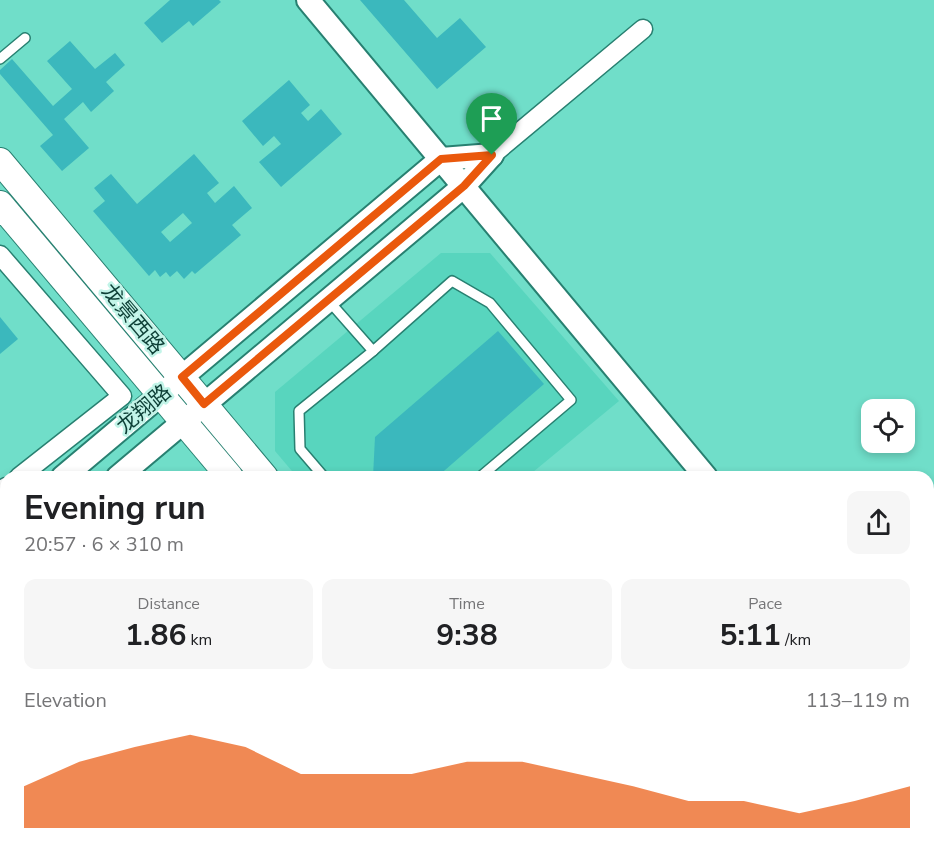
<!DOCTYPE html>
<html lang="en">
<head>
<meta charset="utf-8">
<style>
  body { margin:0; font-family:"Nunito Sans","Noto Sans SC",sans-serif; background:#f6f6f6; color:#202124; height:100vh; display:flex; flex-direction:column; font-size:22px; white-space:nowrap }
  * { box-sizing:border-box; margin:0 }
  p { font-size:20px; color:#757577 }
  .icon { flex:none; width:33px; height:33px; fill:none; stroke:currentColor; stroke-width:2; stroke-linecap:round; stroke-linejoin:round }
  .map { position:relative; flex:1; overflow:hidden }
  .side { position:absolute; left:0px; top:471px; width:934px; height:384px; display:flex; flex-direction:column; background:#fff; border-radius:18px 18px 0 0; box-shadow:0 3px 9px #0003 }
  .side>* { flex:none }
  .controls { position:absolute; left:861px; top:399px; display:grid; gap:12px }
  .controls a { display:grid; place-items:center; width:54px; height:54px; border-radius:12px; background:#fff; box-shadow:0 3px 9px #0003; font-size:30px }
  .pin { position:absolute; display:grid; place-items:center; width:51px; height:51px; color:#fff; margin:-62px -26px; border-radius:50% 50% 50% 0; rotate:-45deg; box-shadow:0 0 6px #0007 }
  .pin .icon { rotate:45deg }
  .round { display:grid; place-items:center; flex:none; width:63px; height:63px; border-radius:12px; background:#f6f6f6 }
  .overview { display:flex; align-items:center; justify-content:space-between; height:102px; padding:0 24px }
  h1 { font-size:33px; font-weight:700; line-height:45px }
  .stats { display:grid; grid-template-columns:repeat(3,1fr); gap:9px; height:102px; padding:6px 24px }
  .stats div { display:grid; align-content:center; border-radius:12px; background:#f6f6f6; text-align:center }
  .stats b { font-size:30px; font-weight:700 }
  .stats small { font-size:16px; font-weight:400 }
  .stats p { font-size:16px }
  .chart { height:168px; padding:12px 24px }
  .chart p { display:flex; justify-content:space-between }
  .chart svg { width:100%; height:108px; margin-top:6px; fill:#ea580c; opacity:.7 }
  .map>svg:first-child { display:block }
  .built { fill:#58d5be }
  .forest { fill:url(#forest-crowns) }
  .building { fill:#3bb8bd; fill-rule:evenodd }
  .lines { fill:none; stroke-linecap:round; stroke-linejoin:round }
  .service-casing { stroke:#288071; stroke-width:12 }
  .minor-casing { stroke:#288071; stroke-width:21 }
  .tertiary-casing { stroke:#288071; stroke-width:26 }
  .secondary-casing { stroke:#288071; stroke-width:28 }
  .service { stroke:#fff; stroke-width:9 }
  .minor { stroke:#fff; stroke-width:18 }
  .tertiary { stroke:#fff; stroke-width:22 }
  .secondary { stroke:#fff; stroke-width:26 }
  .route-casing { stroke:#fff; stroke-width:12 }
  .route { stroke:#ea580c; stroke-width:8 }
  .labels { text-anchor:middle; stroke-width:5; stroke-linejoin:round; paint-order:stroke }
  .street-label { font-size:21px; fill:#0d3f36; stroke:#c2f4e8 }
</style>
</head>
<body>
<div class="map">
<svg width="934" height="855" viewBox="0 0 934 855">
  <defs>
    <pattern id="forest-crowns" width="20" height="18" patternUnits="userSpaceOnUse" patternTransform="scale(1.5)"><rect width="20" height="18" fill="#de7c9d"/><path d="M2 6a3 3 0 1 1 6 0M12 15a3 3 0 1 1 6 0" fill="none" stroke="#b26781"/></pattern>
  </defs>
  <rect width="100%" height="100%" fill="#70dec9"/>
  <polygon class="built" points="441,253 490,253 619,401 527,477 297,477 275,451 275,392"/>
  <polygon class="forest" points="6,612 6,849 505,849 510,855 0,855 0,617"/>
  <g class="building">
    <polygon points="170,0 219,0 221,2 193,26 189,21 162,43 144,23"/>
    <polygon points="360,0 404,0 437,38 460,18 486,47 437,89"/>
    <polygon points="70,41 95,69 115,53 125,65 106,82 114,91 91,112 83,102 64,119 89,148 62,171 40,146 53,135 0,74 0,70 12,59 53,106 72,89 47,61"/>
    <polygon points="289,80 310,105 301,113 308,121 321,109 342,134 281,187 259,162 281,144 274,136 263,146 242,121"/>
    <path d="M 194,154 L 219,183 L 207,193 L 215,203 L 234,186 L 252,208 L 232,225 L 241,235 L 195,274 L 192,271 L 184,279 L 177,271 L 170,277 L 166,272 L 160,277 L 155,270 L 149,276 L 93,211 L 105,201 L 94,188 L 111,174 L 137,204 ZM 183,213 L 192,223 L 170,242 L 161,232 Z"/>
    <polygon points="0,317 18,339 0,354"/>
    <polygon points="498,331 544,384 437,477 373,477 375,437"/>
    <polygon points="135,849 382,849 382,855 134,855"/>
  </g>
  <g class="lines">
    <defs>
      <g id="service">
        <polyline points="0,59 25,38"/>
        <polyline points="328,300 373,351 452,281 490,303 571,400 480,477"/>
        <polyline points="324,477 300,449 299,411 373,351"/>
        <polyline points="928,803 931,803 934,806"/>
        <polyline points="807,849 812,855"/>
        <polyline points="848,855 854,849"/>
        <polyline points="920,855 934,846"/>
      </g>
      <g id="minor">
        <polyline points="492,155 643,29"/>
        <polyline points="0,255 122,396 19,477"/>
        <polyline points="0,492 6,487"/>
      </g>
      <g id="tertiary">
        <polyline points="308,0 706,477"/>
        <polyline points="63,477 441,159 492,155"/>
        <polyline points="118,477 464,186 492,155"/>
        <polyline points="0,530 6,525"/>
        <polyline points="0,576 6,571"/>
        <polyline points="928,744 934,751"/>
      </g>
      <g id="secondary">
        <polyline points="0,161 265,477"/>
        <polyline points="0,204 230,477"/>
        <polyline points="928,688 934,684"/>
        <polyline points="928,715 934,711"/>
        <polyline points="542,849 547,855"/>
        <polyline points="577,849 582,855"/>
        <polyline points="730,855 737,849"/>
        <polyline points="761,855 768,849"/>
      </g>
    </defs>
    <use href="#service" class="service-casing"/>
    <use href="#minor" class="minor-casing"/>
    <use href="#tertiary" class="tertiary-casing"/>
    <use href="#secondary" class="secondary-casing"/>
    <use href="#service" class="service"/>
    <use href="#minor" class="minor"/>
    <use href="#tertiary" class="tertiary"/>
    <use href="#secondary" class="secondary"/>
  </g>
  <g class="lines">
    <defs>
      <polygon id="route" points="492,155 464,186 204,404 182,377 441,159"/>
    </defs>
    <use href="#route" class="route-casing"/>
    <use href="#route" class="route"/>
  </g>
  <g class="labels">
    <g class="street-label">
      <text transform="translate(133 319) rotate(50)" y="7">龙景西路</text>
      <text transform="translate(144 409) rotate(-40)" y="7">龙翔路</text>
    </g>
  </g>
</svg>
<div class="controls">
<a><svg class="icon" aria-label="locate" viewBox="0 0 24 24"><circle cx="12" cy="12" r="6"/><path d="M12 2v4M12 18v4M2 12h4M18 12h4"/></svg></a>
</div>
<div class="pin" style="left:492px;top:155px;background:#1e9e55"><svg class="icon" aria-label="arrive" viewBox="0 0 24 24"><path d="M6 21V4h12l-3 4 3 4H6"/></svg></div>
<section class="side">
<div class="overview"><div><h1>Evening run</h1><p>20:57 · 6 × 310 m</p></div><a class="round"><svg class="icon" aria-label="share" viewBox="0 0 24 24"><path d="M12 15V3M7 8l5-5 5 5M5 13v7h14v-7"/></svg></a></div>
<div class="stats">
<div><p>Distance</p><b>1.86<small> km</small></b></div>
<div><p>Time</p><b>9:38</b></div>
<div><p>Pace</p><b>5:11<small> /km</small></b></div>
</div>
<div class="chart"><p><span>Elevation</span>113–119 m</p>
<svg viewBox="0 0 160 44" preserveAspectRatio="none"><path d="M0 44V27L10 17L20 11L30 6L40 11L50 22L60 22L70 22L80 17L90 17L100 22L110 27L120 33L130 33L140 38L150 33L160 27V44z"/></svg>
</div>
</section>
</div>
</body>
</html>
